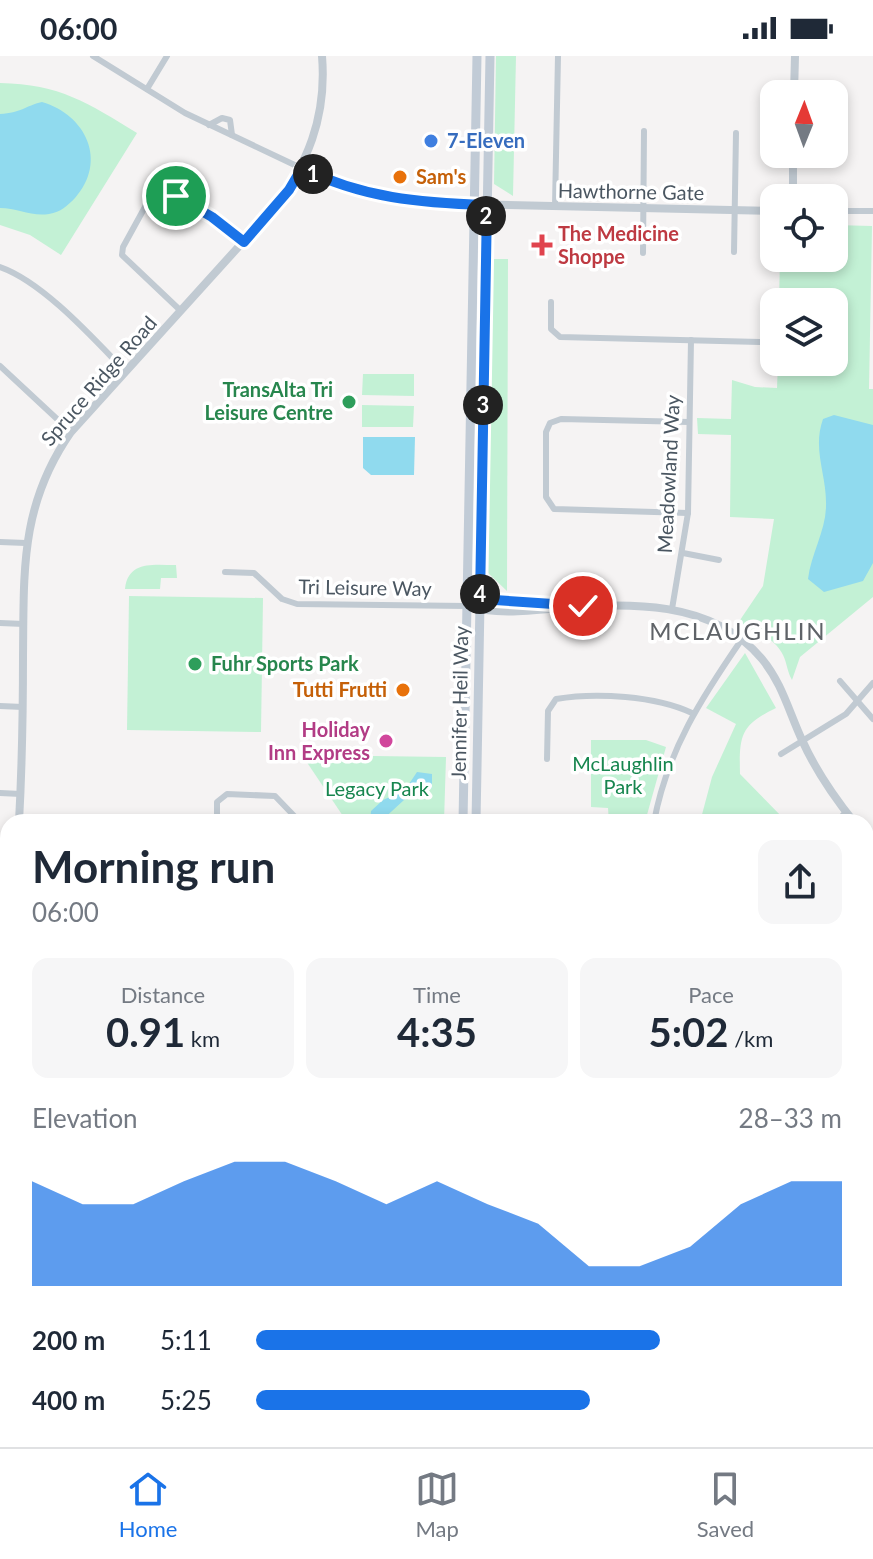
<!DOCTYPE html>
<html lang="en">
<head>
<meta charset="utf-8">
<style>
  body { margin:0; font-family:Lato,sans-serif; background:#f6f6f7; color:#1f2937; height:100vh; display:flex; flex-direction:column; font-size:30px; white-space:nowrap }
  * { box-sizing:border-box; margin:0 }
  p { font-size:26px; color:#747a83 }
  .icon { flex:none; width:44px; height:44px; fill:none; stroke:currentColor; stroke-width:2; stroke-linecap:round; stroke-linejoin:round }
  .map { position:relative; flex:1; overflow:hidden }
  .details { position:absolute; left:0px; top:758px; width:874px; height:634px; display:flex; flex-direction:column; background:#fff; border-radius:24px 24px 0 0; box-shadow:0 4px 12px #0003 }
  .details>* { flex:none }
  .needle { width:52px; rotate:1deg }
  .tools { position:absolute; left:760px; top:24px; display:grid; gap:16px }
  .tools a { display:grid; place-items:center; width:88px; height:88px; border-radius:16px; background:#fff; box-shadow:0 4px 12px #0003; font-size:40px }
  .pin { position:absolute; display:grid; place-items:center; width:68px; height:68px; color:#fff; margin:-34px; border:4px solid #fff; border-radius:50%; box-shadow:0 2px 8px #0007 }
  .km { position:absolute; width:40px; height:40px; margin:-20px; border-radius:50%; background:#222; color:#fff; font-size:22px; line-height:40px; text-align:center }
  .round { display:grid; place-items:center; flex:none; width:84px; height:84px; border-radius:16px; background:#f6f6f7 }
  .summary { display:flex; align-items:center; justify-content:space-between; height:136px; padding:0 32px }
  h1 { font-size:44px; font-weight:700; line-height:60px }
  .stats { display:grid; grid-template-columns:repeat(3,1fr); gap:12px; height:136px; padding:8px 32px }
  .stats div { display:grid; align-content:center; border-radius:16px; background:#f6f6f7; text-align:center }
  .stats b { font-size:40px; font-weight:700 }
  .stats small { font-size:22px; font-weight:400 }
  .stats p { font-size:22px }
  .chart { height:224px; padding:16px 32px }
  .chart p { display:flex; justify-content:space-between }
  .chart svg { width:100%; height:144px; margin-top:8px; fill:#1a73e8; opacity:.7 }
  ul { padding:0 32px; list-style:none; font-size:26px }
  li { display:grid; grid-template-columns:128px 96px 1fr; align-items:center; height:60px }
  li i { height:20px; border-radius:10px; background:#1a73e8 }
  .status { display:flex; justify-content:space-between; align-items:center; height:56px; padding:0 40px; background:#fff; direction:ltr }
  .status svg { height:22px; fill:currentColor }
  .menu { display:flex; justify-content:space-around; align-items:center; height:112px; border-top:2px solid #e0e1e3; background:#fff; font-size:22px; color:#747a83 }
  .menu a { display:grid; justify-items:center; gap:4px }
  .menu .active { color:#1a73e8 }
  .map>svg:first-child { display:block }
  .green { fill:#c3f1d5 }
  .water { fill:#90daee }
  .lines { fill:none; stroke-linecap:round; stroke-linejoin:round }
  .stream { stroke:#90daee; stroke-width:2 }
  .minor { stroke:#c1cad2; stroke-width:6 }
  .tertiary { stroke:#c1cad2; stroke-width:8 }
  .secondary { stroke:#c1cbd6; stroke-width:9 }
  .primary { stroke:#b3c2d1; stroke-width:10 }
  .route-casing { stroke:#fff; stroke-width:16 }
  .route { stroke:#1a73e8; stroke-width:10 }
  .shop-dot { fill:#3f7fe0; stroke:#fff; stroke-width:3 }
  .food-dot { fill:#e8710a; stroke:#fff; stroke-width:3 }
  .health-dot { fill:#e0444e; stroke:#fff; stroke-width:3 }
  .leisure-dot { fill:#2e9e5b; stroke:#fff; stroke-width:3 }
  .hotel-dot { fill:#d1479c; stroke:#fff; stroke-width:3 }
  .labels { text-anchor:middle; stroke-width:7; stroke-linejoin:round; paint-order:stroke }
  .shop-label { font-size:20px; font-weight:bold; fill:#366cbe; stroke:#fff; text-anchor:start }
  .food-label { font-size:20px; font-weight:bold; fill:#c56008; stroke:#fff; text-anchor:start }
  .street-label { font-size:20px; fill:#4a5661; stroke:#fff }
  .health-label { font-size:20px; font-weight:bold; fill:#be3a42; stroke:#fff; text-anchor:start }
  .leisure-label { font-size:20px; font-weight:bold; fill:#27864d; stroke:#fff; text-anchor:end }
  .hotel-label { font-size:20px; font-weight:bold; fill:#b23c85; stroke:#fff; text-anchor:end }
  .park-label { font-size:20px; fill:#17864f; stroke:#fff }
  .quarter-label { font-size:24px; letter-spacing:2px; fill:#5f6368; stroke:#fff }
</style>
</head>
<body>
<div class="status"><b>06:00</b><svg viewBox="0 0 49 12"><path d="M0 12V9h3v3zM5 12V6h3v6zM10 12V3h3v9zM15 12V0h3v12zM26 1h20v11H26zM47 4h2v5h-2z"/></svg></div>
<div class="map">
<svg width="873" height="1391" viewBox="0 0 873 1391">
  <rect width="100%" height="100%" fill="#f5f3f3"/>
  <g class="green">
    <polygon points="496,0 516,0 513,140 494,128"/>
    <path d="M 0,27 C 60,28 88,47 137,77 L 61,199 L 30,179 L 0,169 Z"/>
    <path d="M 834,169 L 872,170 L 869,333 L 873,333 L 873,541 L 800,601 L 792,624 C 787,615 787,607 783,599 C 774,581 754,575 738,567 L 763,530 L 774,463 L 730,461 L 731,379 L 698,378 L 697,362 L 731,363 L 732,324 L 755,331 L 777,332 L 778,306 L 834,306 L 834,246 L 779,246 L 780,202 L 834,202 Z"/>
    <polygon points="493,203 508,203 507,535 486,515"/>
    <polygon points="363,318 414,318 414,340 362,339"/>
    <polygon points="362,349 414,350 413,371 362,371"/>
    <path d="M 176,509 L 177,522 L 161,522 L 160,533 L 125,533 C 128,504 154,509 176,509 Z"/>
    <polygon points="129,540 263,542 261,676 127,674"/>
    <path d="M 745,597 L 776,652 C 741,669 739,679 740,718 L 783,762 L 778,766 L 700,766 L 712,721 L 736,668 L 706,652 Z"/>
    <polygon points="591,684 646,684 666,691 645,766 609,766 608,752 591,751"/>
    <polygon points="302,699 446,701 444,766 347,766"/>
  </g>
  <g class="water">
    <path d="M 42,46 C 86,59 108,105 75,142 C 67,150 61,156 49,158 C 32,161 17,152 0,152 L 0,58 C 21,57 25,50 42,46 Z"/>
    <path d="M 834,359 L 873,369 L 873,507 L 863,525 L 824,536 L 808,523 C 811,498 826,474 826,450 C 827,419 812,394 823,363 Z"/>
    <polygon points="363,381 415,381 414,419 371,419 363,412"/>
    <polygon points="417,716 432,718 432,732 404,744 380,766 370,765 371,755 383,744 405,734"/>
  </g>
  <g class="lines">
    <g class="stream">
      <polyline points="866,990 873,987"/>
      <polyline points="866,1177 873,1182"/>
      <polyline points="873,1339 867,1360 873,1384"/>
    </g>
    <g class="minor">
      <polyline points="93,0 185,57 301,112"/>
      <polyline points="147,33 167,0"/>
      <polyline points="209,69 222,62 230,64 232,79"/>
      <polyline points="555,150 558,0"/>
      <polyline points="834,155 873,155"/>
      <polyline points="734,196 736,77"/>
      <polyline points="643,197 644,75"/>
      <path d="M 0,211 C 43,226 93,282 125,315"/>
      <polyline points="551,246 551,273 560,281 760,286"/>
      <polyline points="181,255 122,199 123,191 151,140 164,136 192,148 244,186"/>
      <polyline points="0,310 71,376"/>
      <polyline points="688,457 554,453 546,441 546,376 550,367 561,363 689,366"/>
      <polyline points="0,486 26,487"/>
      <polyline points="683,497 719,504"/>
      <polyline points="225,516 254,517 282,543 297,548 467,550"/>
      <polyline points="672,553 688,457 691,284"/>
      <polyline points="0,567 24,568"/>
      <polyline points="840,625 873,663"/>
      <polyline points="0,650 23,651"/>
      <polyline points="781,698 846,658 873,627"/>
      <path d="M 547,703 L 548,655 L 556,643 C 596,636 656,640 692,657"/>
      <polyline points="0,737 21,738"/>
      <polyline points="217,766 217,746 227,738 275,740 300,766"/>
      <path d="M 654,766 C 667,695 702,641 742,583"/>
      <polyline points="836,766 846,756"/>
      <polyline points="866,851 873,844"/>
    </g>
    <g class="tertiary">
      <polyline points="794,38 795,0"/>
      <polyline points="302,112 362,137 420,147 774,155"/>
      <polyline points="793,142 793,98"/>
      <path d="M 467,550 C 495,559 528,555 558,552 C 628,547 712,543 762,603 C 782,627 789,656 802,684 C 815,713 834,741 854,766"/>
      <polyline points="467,550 480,543 564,548"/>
      <path d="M 19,766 C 22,711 23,655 23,600 C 24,514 20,449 71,376 L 270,156 C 308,110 327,60 322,0"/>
      <polyline points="866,778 873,786"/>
      <polyline points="0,877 8,846"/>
      <polyline points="0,1074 8,1077"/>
      <polyline points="0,1092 8,1089"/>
      <polyline points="866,1265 873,1267"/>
    </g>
    <g class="secondary">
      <polyline points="463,766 477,0"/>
      <polyline points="476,766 490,0"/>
    </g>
    <g class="primary">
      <polyline points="465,1384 467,1391"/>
      <polyline points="448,1391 450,1385"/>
    </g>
  </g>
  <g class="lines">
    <defs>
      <path id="route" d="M 176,140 L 212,161 L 244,186 L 289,134 L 302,112 C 362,142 420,147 487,149 L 480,543 L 583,550"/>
    </defs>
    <use href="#route" class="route-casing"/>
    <use href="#route" class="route"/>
  </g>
  <circle class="shop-dot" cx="431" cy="85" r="8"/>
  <g class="food-dot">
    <circle cx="400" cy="121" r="8"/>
    <circle cx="403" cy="634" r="8"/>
  </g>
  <path class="health-dot" d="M538 177h8v8h8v8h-8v8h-8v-8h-8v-8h8z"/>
  <g class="leisure-dot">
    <circle cx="349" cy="346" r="8"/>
    <circle cx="195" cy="608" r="8"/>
  </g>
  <circle class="hotel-dot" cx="386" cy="685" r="8"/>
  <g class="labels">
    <g class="shop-label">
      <text x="447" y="92">7-Eleven</text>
    </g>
    <g class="food-label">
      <text x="416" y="128">Sam's</text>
      <text x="387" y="641" text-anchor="end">Tutti Frutti</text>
    </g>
    <g class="street-label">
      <text transform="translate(631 136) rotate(1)" y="7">Hawthorne Gate</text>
      <text transform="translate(99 325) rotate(-49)" y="7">Spruce Ridge Road</text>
      <text transform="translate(669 418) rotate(-87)" y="7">Meadowland Way</text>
      <text transform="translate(365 532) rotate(1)" y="7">Tri Leisure Way</text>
      <text transform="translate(460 647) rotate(-89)" y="7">Jennifer Heil Way</text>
    </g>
    <g class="health-label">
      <text x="558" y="185">The Medicine<tspan x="558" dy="23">Shoppe</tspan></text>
    </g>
    <g class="leisure-label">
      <text x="333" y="341">TransAlta Tri<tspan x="333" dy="23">Leisure Centre</tspan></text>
      <text x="211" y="615" text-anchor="start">Fuhr Sports Park</text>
    </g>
    <g class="hotel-label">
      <text x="370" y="681">Holiday<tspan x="370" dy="23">Inn Express</tspan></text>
    </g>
    <g class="park-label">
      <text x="623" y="715">McLaughlin<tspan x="623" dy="23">Park</tspan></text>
      <text x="377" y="740">Legacy Park</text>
    </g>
    <g class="quarter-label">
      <text x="738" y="584">MCLAUGHLIN</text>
    </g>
  </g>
</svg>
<div class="tools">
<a><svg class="needle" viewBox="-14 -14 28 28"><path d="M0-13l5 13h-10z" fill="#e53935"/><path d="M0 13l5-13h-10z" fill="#747a83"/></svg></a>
<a><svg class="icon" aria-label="locate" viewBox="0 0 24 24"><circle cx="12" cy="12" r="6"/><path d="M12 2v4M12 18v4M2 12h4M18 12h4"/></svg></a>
<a><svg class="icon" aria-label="layers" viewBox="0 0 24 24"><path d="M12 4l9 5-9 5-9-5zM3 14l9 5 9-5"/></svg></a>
</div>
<div class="pin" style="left:176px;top:140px;background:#1e9e55"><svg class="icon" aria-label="arrive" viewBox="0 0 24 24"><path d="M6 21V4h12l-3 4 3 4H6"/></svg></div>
<div class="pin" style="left:583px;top:550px;background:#d93025"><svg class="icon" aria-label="check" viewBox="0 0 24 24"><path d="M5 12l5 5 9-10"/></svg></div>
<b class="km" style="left:313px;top:118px">1</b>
<b class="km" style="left:486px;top:160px">2</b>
<b class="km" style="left:483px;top:349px">3</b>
<b class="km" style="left:480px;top:538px">4</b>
<section class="details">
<div class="summary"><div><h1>Morning run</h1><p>06:00</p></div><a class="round"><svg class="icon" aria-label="share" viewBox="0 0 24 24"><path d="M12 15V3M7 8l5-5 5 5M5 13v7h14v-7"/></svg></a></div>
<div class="stats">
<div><p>Distance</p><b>0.91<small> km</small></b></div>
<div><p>Time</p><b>4:35</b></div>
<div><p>Pace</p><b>5:02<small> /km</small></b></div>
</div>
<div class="chart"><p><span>Elevation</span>28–33 m</p>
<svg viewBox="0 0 160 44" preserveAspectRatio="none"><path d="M0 44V12L10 19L20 19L30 12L40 6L50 6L60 12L70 19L80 12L90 19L100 25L110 38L120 38L130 32L140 19L150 12L160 12V44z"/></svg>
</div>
<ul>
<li><b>200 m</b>5:11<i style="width:69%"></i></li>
<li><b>400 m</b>5:25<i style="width:57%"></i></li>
</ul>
</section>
</div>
<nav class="menu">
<a class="active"><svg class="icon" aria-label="home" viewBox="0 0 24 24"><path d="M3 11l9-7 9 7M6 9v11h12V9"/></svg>Home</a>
<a><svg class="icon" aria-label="map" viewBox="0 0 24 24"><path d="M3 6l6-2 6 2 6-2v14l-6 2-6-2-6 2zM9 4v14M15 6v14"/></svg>Map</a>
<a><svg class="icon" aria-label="saved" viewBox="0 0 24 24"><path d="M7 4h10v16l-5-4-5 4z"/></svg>Saved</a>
</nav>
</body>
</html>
